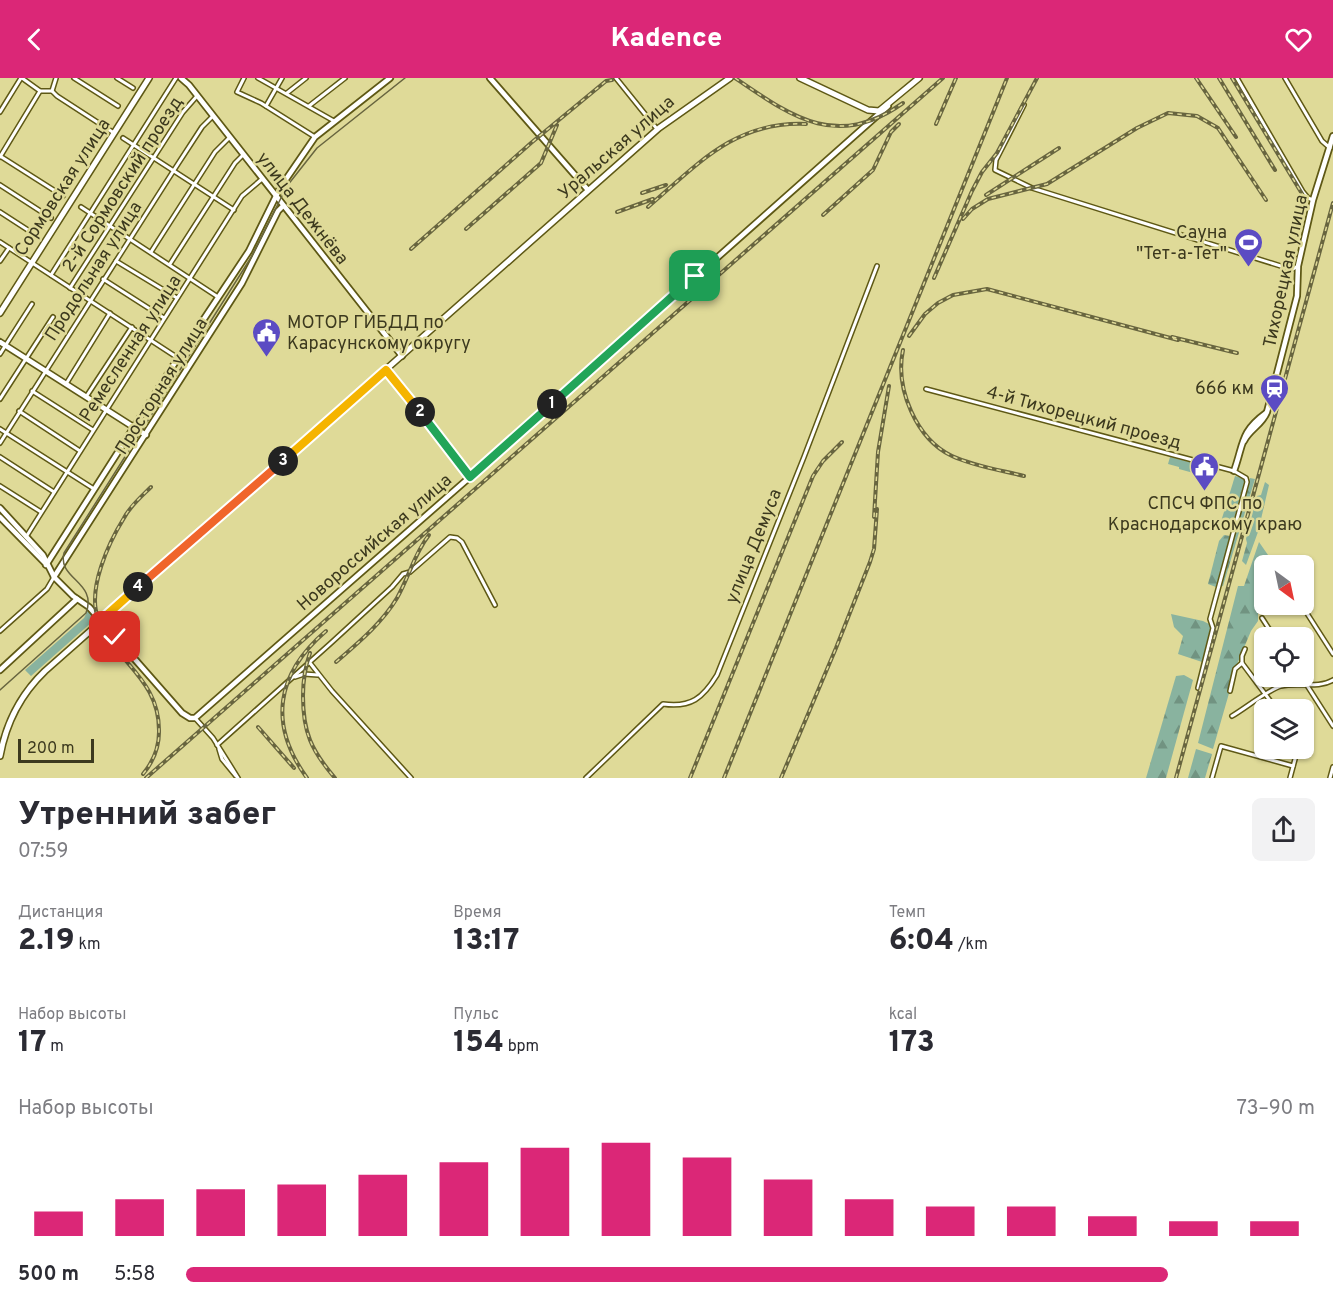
<!DOCTYPE html>
<html lang="ru">
<head>
<meta charset="utf-8">
<style>
  body { margin:0; font-family:Overpass,sans-serif; background:#f2f2f3; color:#2b2b33; height:100vh; display:flex; flex-direction:column; font-size:22px; white-space:nowrap }
  * { box-sizing:border-box; margin:0 }
  p { font-size:20px; color:#7c7c81 }
  .icon { flex:none; width:33px; height:33px; fill:none; stroke:currentColor; stroke-width:2; stroke-linecap:round; stroke-linejoin:round }
  .map { position:relative; height:700px; overflow:hidden }
  .details { display:flex; flex-direction:column; background:#fff; flex:1 }
  .details>* { flex:none }
  .needle { width:39px; rotate:147deg }
  .tools { position:absolute; left:1254px; top:477px; display:grid; gap:12px }
  .tools a { display:grid; place-items:center; width:60px; height:60px; border-radius:9px; background:#fff; box-shadow:0 2px 4px #0004; font-size:30px }
  .scale { position:absolute; left:18px; bottom:15px; width:76px; box-sizing:border-box; padding-left:6px; border:3px solid #3c391e; border-top:0; font-size:16px; line-height:21px; white-space:nowrap; color:#3c391e; -webkit-text-stroke:4px #dfda98; paint-order:stroke }
  .pin { position:absolute; display:grid; place-items:center; width:51px; height:51px; color:#fff; margin:-26px; border-radius:12px; box-shadow:0 3px 9px #0006 }
  .km { position:absolute; width:30px; height:30px; margin:-15px; border-radius:50%; background:#222; color:#fff; font-size:16px; line-height:30px; text-align:center }
  .round { display:grid; place-items:center; flex:none; width:63px; height:63px; border-radius:9px; background:#f2f2f3 }
  .overview { display:flex; align-items:center; justify-content:space-between; height:102px; padding:0 18px }
  h1 { font-size:33px; font-weight:800; line-height:45px }
  .stats { display:grid; grid-template-columns:repeat(3,1fr); gap:9px; height:102px; padding:6px 18px }
  .stats div { display:grid; align-content:center }
  .stats b { font-size:30px; font-weight:800 }
  .stats small { font-size:16px; font-weight:400 }
  .stats p { font-size:16px }
  .chart { height:168px; padding:12px 18px }
  .chart p { display:flex; justify-content:space-between }
  .chart svg { width:100%; height:108px; margin-top:6px; stroke:#db2777; stroke-width:6 }
  ul { padding:0 18px; list-style:none; font-size:20px }
  li { display:grid; grid-template-columns:96px 72px 1fr; align-items:center; height:45px }
  li i { height:15px; border-radius:8px; background:#db2777 }
  header { display:flex; justify-content:space-between; align-items:center; height:78px; padding:0 18px; background:#db2777; color:#fff; font-size:27px; font-weight:800 }
  .map>svg:first-child { display:block }
  .green { fill:#89b39f }
  .forest { fill:url(#forest-firs) }
  .lines { fill:none; stroke-linecap:round; stroke-linejoin:round }
  .minor-casing { stroke:#5e5815; stroke-width:6 }
  .tertiary-casing { stroke:#5e5815; stroke-width:8 }
  .secondary-casing { stroke:#5e5815; stroke-width:8 }
  .minor { stroke:#fff; stroke-width:3 }
  .tertiary { stroke:#fff; stroke-width:4.5 }
  .secondary { stroke:#fff; stroke-width:5 }
  .tram { stroke:#68653f; stroke-width:1.5 }
  .rail-casing { stroke:#68653f; stroke-width:4 }
  .rail { stroke:#dfda98; stroke-width:1.5; stroke-dasharray:4.5; stroke-linecap:butt }
  .split-1-casing { stroke:#fff; stroke-width:12 }
  .split-2-casing { stroke:#fff; stroke-width:12 }
  .split-3-casing { stroke:#fff; stroke-width:12 }
  .split-4-casing { stroke:#fff; stroke-width:12 }
  .split-5-casing { stroke:#fff; stroke-width:12 }
  .split-1 { stroke:#22a559; stroke-width:8 }
  .split-2 { stroke:#22a559; stroke-width:8 }
  .split-3 { stroke:#f5b400; stroke-width:8 }
  .split-4 { stroke:#f0652b; stroke-width:8 }
  .split-5 { stroke:#f5b400; stroke-width:8 }
  .labels { text-anchor:middle; stroke-width:5; stroke-linejoin:round; paint-order:stroke }
  .street-label { font-size:18px; fill:#3c391e; stroke:#dfda98 }
  .poi-label { font-size:18px; fill:#3c391e; stroke:#dfda98; text-anchor:end }
</style>
</head>
<body>
<header><svg class="icon" aria-label="back" viewBox="0 0 24 24"><path d="M15 5l-7 7 7 7"/></svg>Kadence<svg class="icon" aria-label="heart" viewBox="0 0 24 24"><path d="M12 20l-8-8c-3-5 5-10 8-4 3-6 11-1 8 4z"/></svg></header>
<div class="map">
<svg width="1333" height="700" viewBox="0 0 1333 700">
  <defs>
    <pattern id="forest-firs" width="22" height="20" patternUnits="userSpaceOnUse" patternTransform="scale(1.5)"><rect width="22" height="20" fill="#89b39f"/><path d="M5 1l3.5 6h-7zM16 11l3.5 6h-7z" fill="#719381"/></pattern>
  </defs>
  <rect width="100%" height="100%" fill="#dfda98"/>
  <g class="green">
    <polygon points="1170,379 1208,389 1207,399 1204,400 1198,398 1197,396 1179,391 1179,389 1168,386"/>
    <polygon points="88,532 94,539 92,544 31,598 25,592 84,540"/>
  </g>
  <g class="forest">
    <polygon points="1235,398 1245,401 1231,452 1219,450"/>
    <polygon points="1250,400 1255,401 1223,508 1220,509"/>
    <polygon points="1265,404 1269,407 1258,454 1246,487 1242,483 1247,465 1246,461 1257,418 1261,417"/>
    <polygon points="1224,457 1230,458 1216,509 1208,506 1219,463"/>
    <polygon points="1259,464 1275,487 1264,488 1264,513 1258,531 1258,543 1251,553 1238,584 1213,671 1198,665 1238,508 1244,508"/>
    <polygon points="1171,536 1203,543 1211,547 1202,584 1178,576 1183,558 1174,549"/>
    <polygon points="1184,597 1193,602 1166,700 1146,700 1176,598"/>
    <polygon points="1196,671 1212,676 1205,700 1188,700"/>
  </g>
  <g class="lines">
    <defs>
      <g id="minor">
        <polyline points="22,0 40,13 52,13 57,18 114,55"/>
        <polyline points="74,0 118,28"/>
        <polyline points="117,0 133,10"/>
        <polyline points="244,0 237,14 261,25 315,59"/>
        <polyline points="258,0 334,43"/>
        <polyline points="616,0 657,51"/>
        <polyline points="1237,0 1303,114 1308,120 1313,122"/>
        <polyline points="1285,0 1322,63 1330,70"/>
        <polyline points="52,13 56,0"/>
        <polyline points="287,15 306,0"/>
        <polyline points="1024,27 996,82 995,92 1032,110 1287,190 1293,191 1298,188"/>
        <polyline points="266,28 282,0"/>
        <polyline points="309,28 345,0"/>
        <polyline points="0,34 21,0"/>
        <polyline points="123,60 234,132"/>
        <polyline points="0,78 63,118"/>
        <polyline points="0,79 40,13"/>
        <polyline points="0,107 51,140"/>
        <polyline points="81,129 218,219"/>
        <polyline points="0,134 34,156"/>
        <polyline points="0,164 178,280"/>
        <polyline points="151,174 215,74 230,59"/>
        <polyline points="0,183 9,170"/>
        <polyline points="116,183 177,220"/>
        <polyline points="170,186 235,85 243,77"/>
        <polyline points="51,197 176,0"/>
        <polyline points="103,201 164,240"/>
        <polyline points="70,210 183,34 197,18"/>
        <polyline points="0,276 32,226"/>
        <polyline points="386,291 470,398"/>
        <polyline points="66,306 110,235"/>
        <polyline points="926,311 1234,393 1246,400 1247,404 1210,541 1213,550 1198,610"/>
        <polyline points="32,313 93,352"/>
        <polyline points="86,319 132,249"/>
        <polyline points="0,321 53,239"/>
        <polyline points="19,333 80,373"/>
        <polyline points="0,351 94,411"/>
        <polyline points="0,365 174,92 202,49 213,38"/>
        <polyline points="0,379 54,414"/>
        <polyline points="0,408 41,434"/>
        <polyline points="26,459 242,118 262,101"/>
        <polyline points="1301,526 1333,576"/>
        <polyline points="1262,540 1275,560"/>
        <polyline points="0,553 47,511 54,499"/>
        <polyline points="310,585 332,613 411,700"/>
        <polyline points="1242,585 1242,578 1245,571"/>
        <polyline points="1301,598 1333,648"/>
        <polyline points="295,599 304,596 318,597"/>
        <polyline points="1230,613 1235,591 1242,585 1277,632"/>
        <path d="M 1232,638 C 1244,631 1268,612 1281,608 C 1298,604 1318,611 1333,602"/>
        <polyline points="195,640 213,660 238,700"/>
        <polyline points="217,667 331,565 392,509 403,496 410,494 450,459 457,460 462,464 495,527"/>
        <polyline points="219,671 222,681 236,698"/>
        <path d="M 586,700 L 663,626 C 691,630 703,620 717,597 L 804,379 L 877,188"/>
        <polyline points="1212,700 1221,668 1293,688"/>
        <polyline points="1290,700 1298,670"/>
        <polyline points="1330,700 1333,689"/>
      </g>
      <g id="tertiary">
        <polyline points="181,0 189,7 402,278"/>
        <polyline points="490,0 588,112"/>
        <polyline points="0,264 146,357"/>
        <path d="M 1244,363 C 1250,351 1262,347 1267,334 L 1297,218 L 1298,188 L 1313,122 L 1333,58"/>
        <path d="M 1234,393 C 1244,365 1240,354 1266,335"/>
        <polyline points="0,430 43,477 54,499 73,518 89,529 182,635 190,640 195,640 470,399 888,28"/>
        <polyline points="0,439 46,486"/>
        <polyline points="46,487 178,280 249,173 280,110 315,59 390,0"/>
        <polyline points="54,499 242,205 278,133 283,128"/>
        <polyline points="0,592 77,521"/>
      </g>
      <g id="secondary">
        <polyline points="800,0 868,32 879,33 919,0"/>
        <polyline points="0,235 149,0"/>
        <path d="M 0,678 C 6,645 21,616 45,593 L 659,50 L 730,0"/>
      </g>
    </defs>
    <use href="#minor" class="minor-casing"/>
    <use href="#tertiary" class="tertiary-casing"/>
    <use href="#secondary" class="secondary-casing"/>
    <use href="#minor" class="minor"/>
    <use href="#tertiary" class="tertiary"/>
    <use href="#secondary" class="secondary"/>
    <path class="tram" d="M 0,612 L 86,535 C 98,504 57,501 64,475 L 252,178 L 287,108 L 317,70 L 405,0"/>
    <defs>
      <g id="rail">
        <path d="M 735,0 C 792,39 837,72 903,25"/>
        <polyline points="1196,0 1236,59"/>
        <polyline points="1219,0 1275,92"/>
        <polyline points="1232,0 1304,119"/>
        <polyline points="936,46 956,0"/>
        <polyline points="642,115 666,107"/>
        <polyline points="986,117 1059,70"/>
        <path d="M 648,129 C 698,86 735,43 806,46"/>
        <polyline points="617,134 653,121"/>
        <polyline points="823,137 873,92 891,54 899,46"/>
        <polyline points="963,141 972,131 988,121 1047,106 1137,50 1168,35 1197,38 1218,50 1266,122"/>
        <polyline points="466,151 541,85 557,47"/>
        <polyline points="411,171 531,65 606,3 612,2"/>
        <polyline points="934,200 972,113 982,94 997,75 1037,0"/>
        <polyline points="909,258 925,236 938,225 953,217 987,211 1178,262"/>
        <polyline points="1172,259 1237,275"/>
        <path d="M 903,272 C 895,310 916,361 952,378 C 974,388 1000,392 1024,398"/>
        <polyline points="874,439 878,374 889,308"/>
        <path d="M 310,575 C 305,589 303,603 303,618 C 303,654 311,672 335,700"/>
        <path d="M 336,584 C 358,565 382,545 397,520 C 409,499 414,476 429,457"/>
        <polyline points="258,649 294,690"/>
        <path d="M 143,696 C 153,684 159,669 159,654 C 160,600 114,584 98,540 C 87,511 109,464 124,440 C 130,428 142,418 151,409"/>
        <polyline points="146,700 943,0"/>
        <path d="M 307,700 C 268,646 276,596 326,553"/>
        <polyline points="690,700 813,398 823,383 842,364"/>
        <polyline points="724,700 1007,0"/>
        <polyline points="781,700 836,570 870,484 874,471 877,431"/>
        <polyline points="1176,700 1333,125"/>
      </g>
    </defs>
    <use href="#rail" class="rail-casing"/>
    <use href="#rail" class="rail"/>
  </g>
  <g class="lines">
    <defs>
      <polyline id="split-1" points="552,326 695,198"/>
      <polyline id="split-2" points="420,334 470,399 552,326"/>
      <polyline id="split-3" points="283,383 386,292 420,334"/>
      <polyline id="split-4" points="138,509 283,383"/>
      <polyline id="split-5" points="115,559 100,543 138,509"/>
    </defs>
    <use href="#split-1" class="split-1-casing"/>
    <use href="#split-2" class="split-2-casing"/>
    <use href="#split-3" class="split-3-casing"/>
    <use href="#split-4" class="split-4-casing"/>
    <use href="#split-5" class="split-5-casing"/>
    <use href="#split-1" class="split-1"/>
    <use href="#split-2" class="split-2"/>
    <use href="#split-3" class="split-3"/>
    <use href="#split-4" class="split-4"/>
    <use href="#split-5" class="split-5"/>
  </g>
  <defs>
    <symbol id="stadium-pin" viewBox="-11 -11 22 30"><path d="M0 17L-7.5 6A9.5 9.5 0 1 1 7.5 6Z" fill="#5b4bc3" stroke="#dfda98"/><path d="M0-5a6.5 5 0 1 0 0 10a6.5 5 0 1 0 0-10ZM-3.5-1.8h7v3.6h-7Z" fill="#fff"/></symbol>
    <symbol id="civic-pin" viewBox="-11 -11 22 30"><path d="M0 17L-7.5 6A9.5 9.5 0 1 1 7.5 6Z" fill="#5b4bc3" stroke="#dfda98"/><path d="M-.6-6.5H3V-4.5H.6V-3L4-1V1h2V6H-6V1h2V-1L-.6-3ZM-1.2 2.5V6h2.4V2.5Z" fill="#fff"/></symbol>
    <symbol id="station-pin" viewBox="-11 -11 22 30"><path d="M0 17L-7.5 6A9.5 9.5 0 1 1 7.5 6Z" fill="#5b4bc3" stroke="#dfda98"/><path d="M-3-6H3Q5-6 5-4V2Q5 4 3 4L4.5 6H3L1.5 4h-3L-3 6H-4.5L-3 4Q-5 4-5 2V-4Q-5-6-3-6ZM-3.5-4v3h7v-3ZM-3.5 1v1.5H-2V1ZM2 1v1.5H3.5V1Z" fill="#fff"/></symbol>
  </defs>
  <g fill-rule="evenodd">
    <use href="#stadium-pin" x="1232" y="148" width="33" height="45"/>
    <use href="#civic-pin" x="250" y="238" width="33" height="45"/>
    <use href="#station-pin" x="1258" y="294" width="33" height="45"/>
    <use href="#civic-pin" x="1188" y="372" width="33" height="45"/>
  </g>
  <g class="labels">
    <g class="street-label">
      <text transform="translate(616 69) rotate(-41)" y="6">Уральская улица</text>
      <text transform="translate(122 106) rotate(-57)" y="6">2-й Сормовский проезд</text>
      <text transform="translate(62 109) rotate(-57)" y="6">Сормовская улица</text>
      <text transform="translate(303 130) rotate(52)" y="6">улица Дежнёва</text>
      <text transform="translate(93 193) rotate(-57)" y="6">Продольная улица</text>
      <text transform="translate(1285 193) rotate(-78)" y="6">Тихорецкая улица</text>
      <text transform="translate(130 270) rotate(-57)" y="6">Ремесленная улица</text>
      <text transform="translate(161 308) rotate(-58)" y="6">Просторная улица</text>
      <text transform="translate(1084 339) rotate(15)" y="6">4-й Тихорецкий проезд</text>
      <text transform="translate(374 464) rotate(-41)" y="6">Новороссийская улица</text>
      <text transform="translate(753 468) rotate(-68)" y="6">улица Демуса</text>
    </g>
    <g class="poi-label">
      <text x="1227" y="160">Сауна<tspan x="1227" dy="21">"Тет-а-Тет"</tspan></text>
      <text x="287" y="250" text-anchor="start">МОТОР ГИБДД по<tspan x="287" dy="21">Карасунскому округу</tspan></text>
      <text x="1254" y="316">666 км</text>
      <text x="1205" y="431" text-anchor="middle">СПСЧ ФПС по<tspan x="1205" dy="21">Краснодарскому краю</tspan></text>
    </g>
  </g>
</svg>
<div class="tools">
<a><svg class="needle" viewBox="-14 -14 28 28"><path d="M0-13l5 13h-10z" fill="#e53935"/><path d="M0 13l5-13h-10z" fill="#7c7c81"/></svg></a>
<a><svg class="icon" aria-label="locate" viewBox="0 0 24 24"><circle cx="12" cy="12" r="6"/><path d="M12 2v4M12 18v4M2 12h4M18 12h4"/></svg></a>
<a><svg class="icon" aria-label="layers" viewBox="0 0 24 24"><path d="M12 4l9 5-9 5-9-5zM3 14l9 5 9-5"/></svg></a>
</div>
<div class="scale">200 m</div>
<div class="pin" style="left:695px;top:198px;background:#1e9e55"><svg class="icon" aria-label="arrive" viewBox="0 0 24 24"><path d="M6 21V4h12l-3 4 3 4H6"/></svg></div>
<div class="pin" style="left:115px;top:559px;background:#d93025"><svg class="icon" aria-label="check" viewBox="0 0 24 24"><path d="M5 12l5 5 9-10"/></svg></div>
<b class="km" style="left:552px;top:326px">1</b>
<b class="km" style="left:420px;top:334px">2</b>
<b class="km" style="left:283px;top:383px">3</b>
<b class="km" style="left:138px;top:509px">4</b>
</div>
<section class="details">
<div class="overview"><div><h1>Утренний забег</h1><p>07:59</p></div><a class="round"><svg class="icon" aria-label="share" viewBox="0 0 24 24"><path d="M12 15V3M7 8l5-5 5 5M5 13v7h14v-7"/></svg></a></div>
<div class="stats">
<div><p>Дистанция</p><b>2.19<small> km</small></b></div>
<div><p>Время</p><b>13:17</b></div>
<div><p>Темп</p><b>6:04<small> /km</small></b></div>
</div>
<div class="stats">
<div><p>Набор высоты</p><b>17<small> m</small></b></div>
<div><p>Пульс</p><b>154<small> bpm</small></b></div>
<div><p>kcal</p><b>173</b></div>
</div>
<div class="chart"><p><span>Набор высоты</span>73–90 m</p>
<svg viewBox="0 0 160 44" preserveAspectRatio="none"><path d="M5 44V34M15 44V29M25 44V25M35 44V23M45 44V19M55 44V14M65 44V8M75 44V6M85 44V12M95 44V21M105 44V29M115 44V32M125 44V32M135 44V36M145 44V38M155 44V38"/></svg>
</div>
<ul>
<li><b>500 m</b>5:58<i style="width:87%"></i></li>
</ul>
</section>
</body>
</html>
